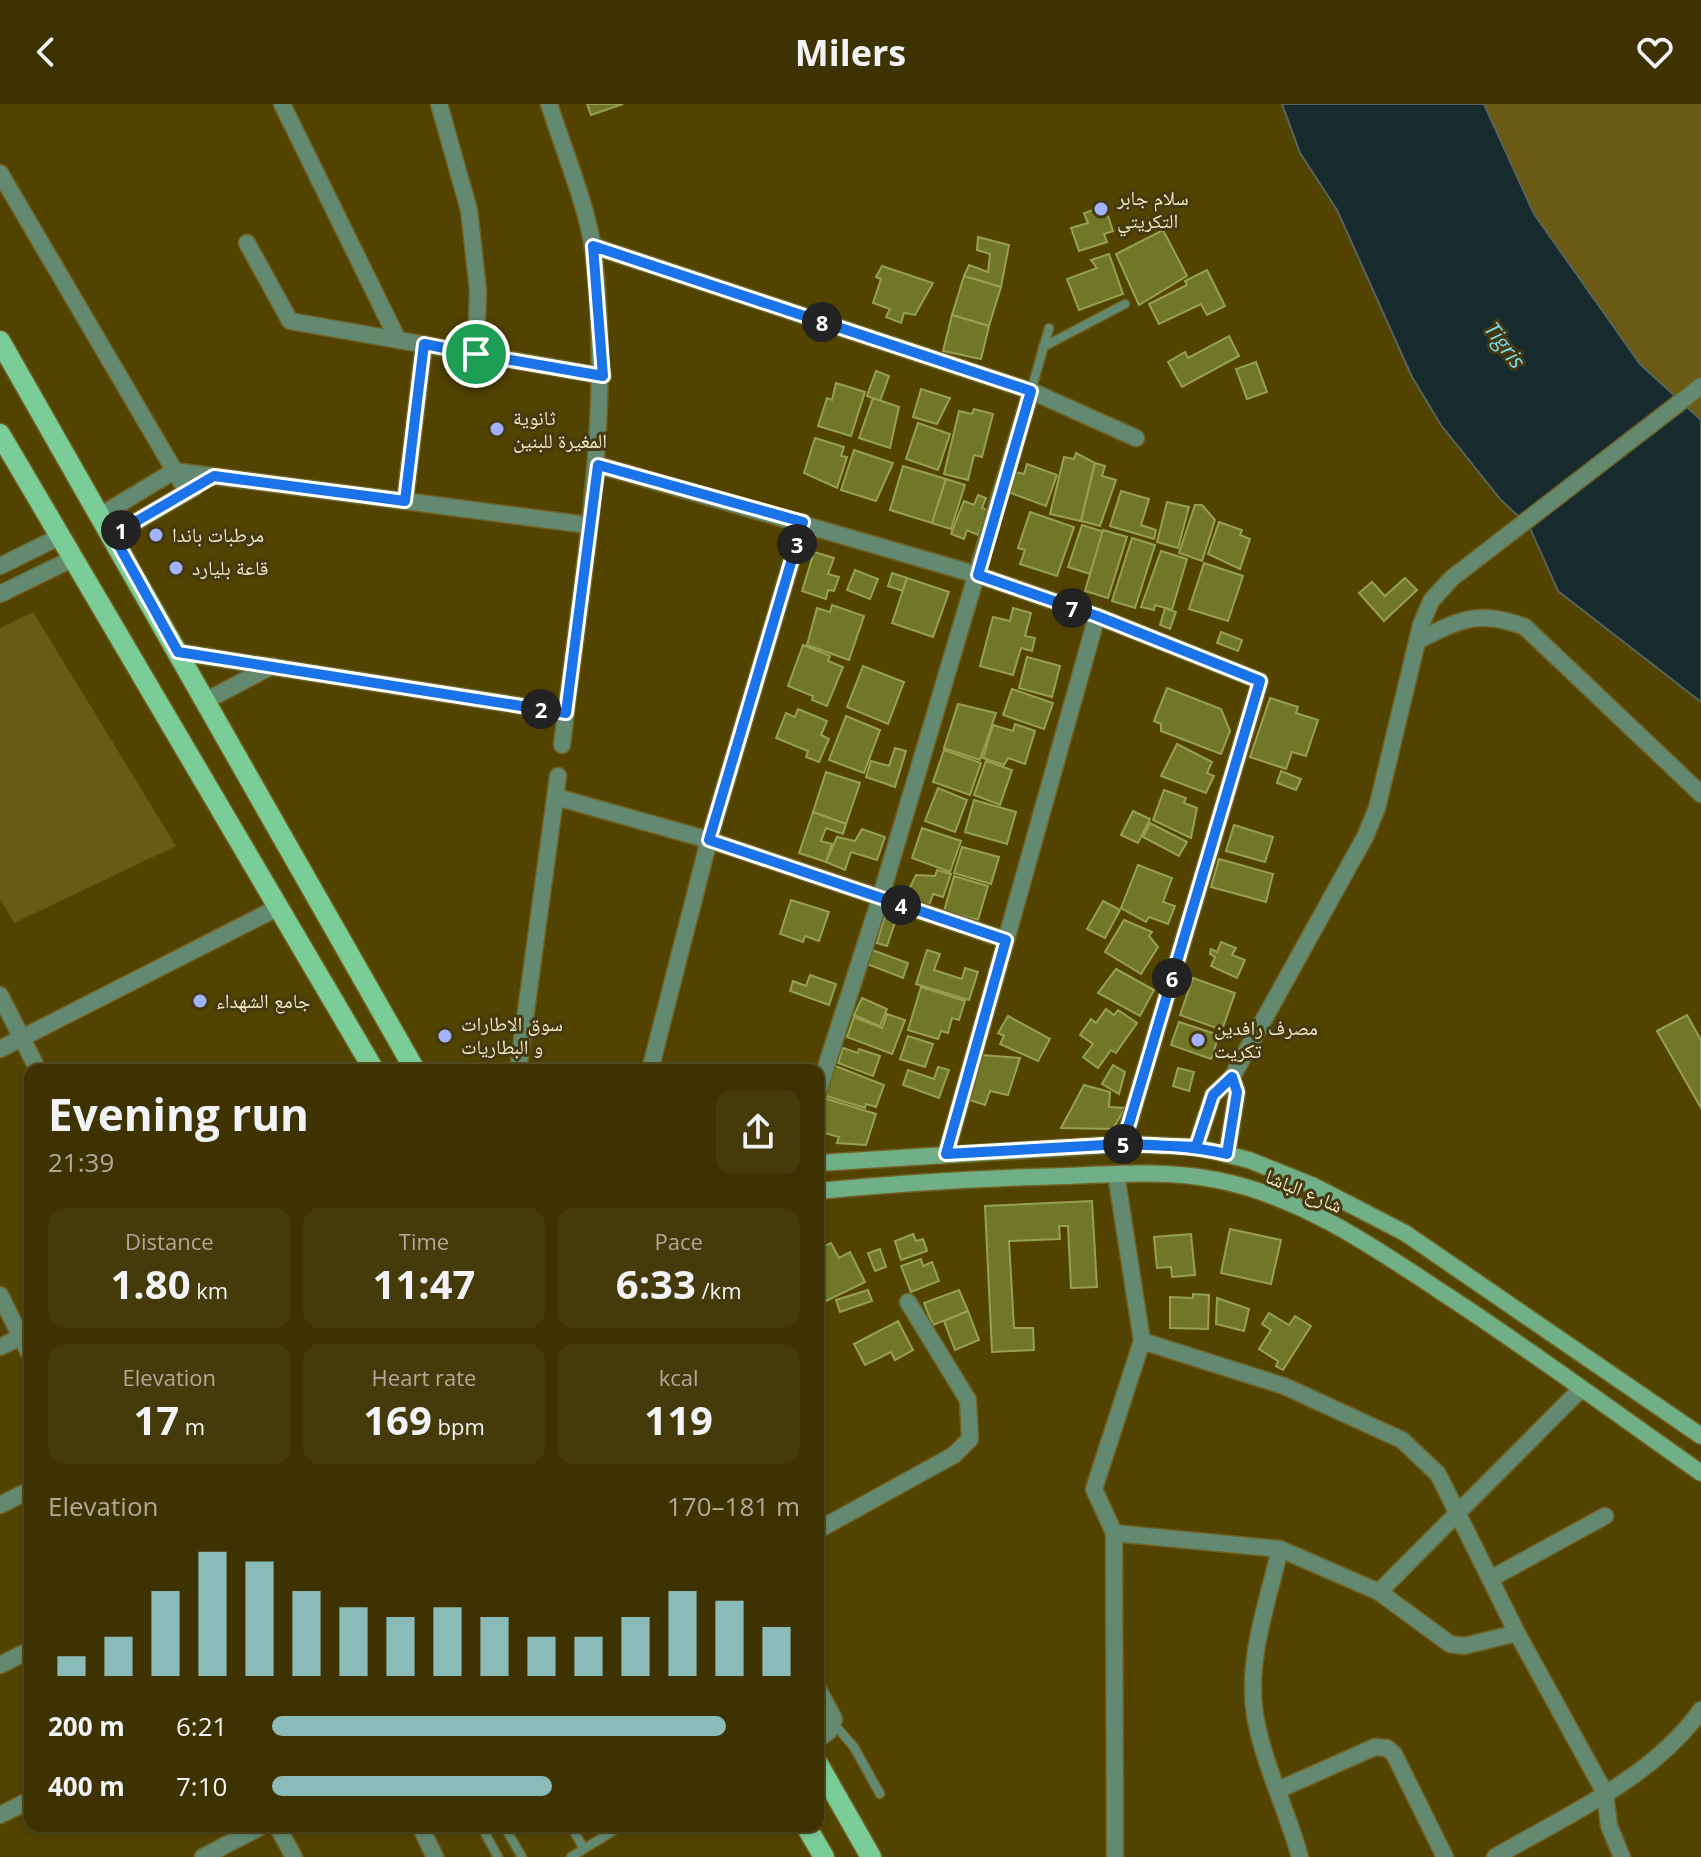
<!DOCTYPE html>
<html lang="en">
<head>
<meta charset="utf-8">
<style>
  body { margin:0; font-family:"Open Sans","Noto Naskh Arabic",sans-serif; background:#453a0a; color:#f1f3f6; height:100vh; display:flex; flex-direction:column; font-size:30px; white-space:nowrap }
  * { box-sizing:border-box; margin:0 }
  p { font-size:26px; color:#adaa99 }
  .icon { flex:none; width:44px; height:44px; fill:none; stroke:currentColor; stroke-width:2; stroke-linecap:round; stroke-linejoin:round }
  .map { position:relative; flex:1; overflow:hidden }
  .side { position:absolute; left:24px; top:960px; width:800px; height:768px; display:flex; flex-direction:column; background:#3e3200; border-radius:16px; box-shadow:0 2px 6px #0004,0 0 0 2px #574d22 }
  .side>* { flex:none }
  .pin { position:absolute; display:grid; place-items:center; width:68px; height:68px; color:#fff; margin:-34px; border:4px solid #fff; border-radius:50%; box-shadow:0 2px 8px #0007 }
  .km { position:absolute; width:40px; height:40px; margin:-20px; border-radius:50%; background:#222; color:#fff; font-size:22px; line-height:40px; text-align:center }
  .round { display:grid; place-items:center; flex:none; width:84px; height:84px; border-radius:16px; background:#453a0a }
  .summary { display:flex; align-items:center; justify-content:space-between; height:136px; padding:0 24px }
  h1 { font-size:44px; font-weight:700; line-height:60px }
  .metrics { display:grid; grid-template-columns:repeat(3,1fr); gap:12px; height:136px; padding:8px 24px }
  .metrics div { display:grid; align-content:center; border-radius:16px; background:#453a0a; text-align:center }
  .metrics b { font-size:40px; font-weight:700 }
  .metrics small { font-size:22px; font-weight:400 }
  .metrics p { font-size:22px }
  .chart { height:224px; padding:16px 24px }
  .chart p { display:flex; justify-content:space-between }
  .chart svg { width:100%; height:144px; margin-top:8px; stroke:#8bbbb9; stroke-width:6 }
  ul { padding:0 24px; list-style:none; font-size:26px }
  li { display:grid; grid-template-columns:128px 96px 1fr; align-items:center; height:60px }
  li i { height:20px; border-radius:10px; background:#8bbbb9 }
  header { display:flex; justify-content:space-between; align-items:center; height:104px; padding:0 24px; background:#3e3200; font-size:36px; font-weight:700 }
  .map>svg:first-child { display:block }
  .green { fill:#6a5a13 }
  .water { fill:#172a2e; stroke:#59645b; stroke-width:2 }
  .building { fill:#707828; stroke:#97a055; stroke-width:2 }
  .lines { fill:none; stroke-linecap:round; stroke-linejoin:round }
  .service-casing { stroke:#6f6123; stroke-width:11 }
  .minor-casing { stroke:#6f6123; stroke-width:19 }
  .secondary-casing { stroke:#6f6123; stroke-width:19 }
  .primary-casing { stroke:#6f6123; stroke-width:23 }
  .service { stroke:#638a70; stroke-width:8 }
  .minor { stroke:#638a70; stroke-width:16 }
  .secondary { stroke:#71b087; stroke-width:16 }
  .primary { stroke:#7bcd98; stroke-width:20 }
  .route-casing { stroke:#fff; stroke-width:16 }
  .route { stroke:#1a73e8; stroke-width:10 }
  .poi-dot { fill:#a3b2fd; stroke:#443910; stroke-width:3 }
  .labels { text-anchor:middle; stroke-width:6; stroke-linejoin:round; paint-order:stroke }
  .poi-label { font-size:20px; fill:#f4eac5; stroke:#443910; text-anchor:start }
  .street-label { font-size:20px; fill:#f4eac5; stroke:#443910 }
  .water-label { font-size:22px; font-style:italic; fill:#7ddcf3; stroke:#443910 }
</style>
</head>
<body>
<header><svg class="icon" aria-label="back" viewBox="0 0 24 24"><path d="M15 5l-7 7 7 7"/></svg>Milers<svg class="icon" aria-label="heart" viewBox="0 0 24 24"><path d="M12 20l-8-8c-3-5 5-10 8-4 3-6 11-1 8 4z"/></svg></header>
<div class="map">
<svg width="1701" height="1753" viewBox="0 0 1701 1753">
  <rect width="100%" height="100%" fill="#524300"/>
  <g class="green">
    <polygon points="1484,0 1701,0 1701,316 1640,260 1534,110"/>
    <polygon points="33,508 176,742 14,819 0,795 0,524"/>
  </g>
  <polygon class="water" points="1282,0 1484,0 1534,110 1640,260 1701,316 1701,598 1558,487 1529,422 1501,396 1441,321 1412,273 1337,106 1300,49"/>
  <g class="building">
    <polygon points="587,0 623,0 591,11"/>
    <polygon points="1096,105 1098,112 1107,109 1113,127 1104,130 1107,138 1079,147 1071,124 1088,119 1084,109"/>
    <polygon points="1163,126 1187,172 1139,201 1116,150"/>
    <polygon points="978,133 1009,141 1001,183 964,172 969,161 988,168 990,150 977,146"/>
    <polygon points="1109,150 1123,190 1079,206 1067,175 1097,164 1091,156"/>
    <polygon points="882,162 933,179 915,211 904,209 901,219 886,213 890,205 873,199 881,175 876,173"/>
    <polygon points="1207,166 1225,202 1207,211 1201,200 1159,220 1149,200 1187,181 1185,177"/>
    <polygon points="964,172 1001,183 989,222 952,211"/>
    <polygon points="952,211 989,222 981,255 943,247"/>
    <polygon points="1229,232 1239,252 1182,283 1168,258 1185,248 1188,254"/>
    <polygon points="1256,258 1267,288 1247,295 1236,265"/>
    <polygon points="876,267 889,272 880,297 867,292"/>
    <polygon points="836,279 865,288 851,332 818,322 827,294 832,296"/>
    <polygon points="921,285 950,294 937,320 913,313"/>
    <polygon points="873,294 899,303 890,344 859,334"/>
    <polygon points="974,305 993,310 982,353 974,351 968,376 944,370 959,307 972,310"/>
    <polygon points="918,319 950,330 938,366 906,355"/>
    <polygon points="815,334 844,343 841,352 847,353 837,384 804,369"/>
    <polygon points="854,346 893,359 876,397 841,386"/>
    <polygon points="1076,349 1095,359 1081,417 1050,410 1064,353 1074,355"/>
    <polygon points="1095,359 1105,362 1102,372 1116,376 1100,422 1081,417"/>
    <polygon points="1027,360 1057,371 1046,402 1008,388 1016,368 1024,370"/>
    <polygon points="903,362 946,375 932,419 890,406"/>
    <polygon points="946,375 965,381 951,425 932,419"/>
    <polygon points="1121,387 1149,395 1141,421 1156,426 1154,435 1110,422"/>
    <polygon points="978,391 986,394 982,404 988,406 978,431 967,426 964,435 951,430 964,397 974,401"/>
    <polygon points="1167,398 1189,403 1178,444 1157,438"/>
    <polygon points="1195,401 1202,401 1215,416 1202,457 1179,449"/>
    <polygon points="1030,408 1074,423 1057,472 1020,460 1025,446 1018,444"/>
    <polygon points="1219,418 1242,426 1240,431 1250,435 1240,465 1208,450"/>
    <polygon points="1082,421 1104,428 1090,470 1068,463"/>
    <polygon points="1103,426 1127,433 1108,494 1085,487"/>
    <polygon points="1132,434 1155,441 1135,504 1112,497"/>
    <polygon points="1161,447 1187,455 1172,506 1155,501 1154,506 1141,503"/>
    <polygon points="814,448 834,454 828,470 839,473 834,487 828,486 826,495 802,487"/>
    <polygon points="1204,459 1243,472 1228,517 1189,505"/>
    <polygon points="855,466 878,475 870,495 847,486"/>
    <polygon points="892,469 907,474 903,487 888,482"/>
    <polygon points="907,474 949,488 933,533 892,519"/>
    <polygon points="1405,474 1417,486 1384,517 1359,489 1372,478 1385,492"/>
    <polygon points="832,501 864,512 849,556 807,541 817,504 830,508"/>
    <polygon points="1013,504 1031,509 1025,532 1035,534 1032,547 1021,544 1013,571 980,562 993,513 1010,517"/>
    <polygon points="1165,504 1176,508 1170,525 1160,521"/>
    <polygon points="1221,528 1242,536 1238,547 1217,539"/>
    <polygon points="803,541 830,552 828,557 843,563 827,602 812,596 813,592 788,582"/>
    <polygon points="1027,553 1060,562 1052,593 1019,584"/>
    <polygon points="863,562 904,578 888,620 847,603"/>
    <polygon points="1167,584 1221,605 1230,627 1221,650 1161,627 1161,620 1154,617"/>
    <polygon points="1012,585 1053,599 1044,625 1003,611"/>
    <polygon points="1270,594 1298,603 1296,609 1318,616 1306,652 1292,648 1286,665 1250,653"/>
    <polygon points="958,600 996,609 980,656 944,644"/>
    <polygon points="798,605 827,617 821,631 829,635 819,658 806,653 808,647 776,634 786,609 795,613"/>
    <polygon points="846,612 880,626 864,669 829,656"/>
    <polygon points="1015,620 1035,627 1025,660 1008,654 1004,661 983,654 993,621 1013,627"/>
    <polygon points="1177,640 1212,658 1207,669 1214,672 1206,689 1161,672"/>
    <polygon points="895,644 906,647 895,683 866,673 871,657 889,662"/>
    <polygon points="944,646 981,659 970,691 933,678"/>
    <polygon points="986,657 1012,666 1000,701 974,691"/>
    <polygon points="1281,667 1301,675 1296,686 1277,679"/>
    <polygon points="826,668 860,679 846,720 813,708"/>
    <polygon points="938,684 967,696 955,728 925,717"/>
    <polygon points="1164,686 1186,694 1184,699 1197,704 1191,734 1153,716"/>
    <polygon points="974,696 1016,708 1007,740 965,728"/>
    <polygon points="1133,707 1150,715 1138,739 1121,731"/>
    <polygon points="813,708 846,720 843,730 826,724 821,737 832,740 826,758 799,749"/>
    <polygon points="1150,719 1187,738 1179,752 1143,733"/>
    <polygon points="1234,721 1273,733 1265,758 1226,747"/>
    <polygon points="922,724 961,737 950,768 912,754"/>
    <polygon points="862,725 885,733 877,756 851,748 845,766 826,758 837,733 855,737"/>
    <polygon points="962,743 999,753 991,780 954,769"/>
    <polygon points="1219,755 1273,770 1266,798 1211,783"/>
    <polygon points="1138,761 1172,774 1163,798 1175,802 1168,820 1149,813 1146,818 1121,804"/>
    <polygon points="937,766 951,770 943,793 933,790 929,802 905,794 916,771 935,772"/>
    <polygon points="954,772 988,782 978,816 944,807"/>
    <polygon points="791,796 829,808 819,837 805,832 803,838 780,830"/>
    <polygon points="1103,797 1120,806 1105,834 1087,825"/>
    <polygon points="885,811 896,815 887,842 877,839"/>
    <polygon points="1124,816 1152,828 1149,832 1158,843 1141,870 1105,848"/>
    <polygon points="1221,838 1236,844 1232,851 1245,856 1237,874 1211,862 1215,853 1210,850 1211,845 1217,848"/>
    <polygon points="872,846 908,859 903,874 867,860"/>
    <polygon points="927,846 940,850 934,866 962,875 965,864 978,868 969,896 916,880"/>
    <polygon points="1116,865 1154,886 1140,912 1098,889"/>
    <polygon points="810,871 836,880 829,901 790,887 793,877 806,882"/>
    <polygon points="1193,874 1235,889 1222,926 1180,911"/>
    <polygon points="921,883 965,897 959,916 952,914 948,929 941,927 938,935 908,926"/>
    <polygon points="862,894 887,905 880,922 854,911"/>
    <polygon points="1106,905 1114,911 1118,906 1137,919 1116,949 1111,946 1098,964 1083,953 1093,940 1080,931 1091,915 1096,919"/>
    <polygon points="887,910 905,916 892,950 847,933 854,913 882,924"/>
    <polygon points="1687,911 1701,936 1701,1004 1657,927"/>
    <polygon points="1008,912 1050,935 1038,957 1000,940 1004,932 998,929"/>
    <polygon points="1179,918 1219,931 1211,955 1171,941"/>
    <polygon points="908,932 933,940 925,963 900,955"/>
    <polygon points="843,944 858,949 859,945 880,952 873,972 838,959"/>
    <polygon points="981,951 1020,954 1008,991 990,987 985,1001 970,996"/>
    <polygon points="833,961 884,981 876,1003 866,1000 865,1004 823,991"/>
    <polygon points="1113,961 1125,968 1119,990 1102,980"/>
    <polygon points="938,963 949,966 939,994 903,981 908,966 934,975"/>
    <polygon points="1178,964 1194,968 1189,987 1173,982"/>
    <polygon points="1084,981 1110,988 1109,1003 1125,1004 1113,1025 1061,1024"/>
    <polygon points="824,994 876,1010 866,1041 837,1039 839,1033 825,1029 821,1044 818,1044 818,1014"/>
    <polygon points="1092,1097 1097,1183 1071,1184 1068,1122 1059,1122 1060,1135 1009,1137 1014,1224 1033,1224 1034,1246 992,1248 985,1102"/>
    <polygon points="1230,1125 1281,1136 1271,1180 1221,1169"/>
    <polygon points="913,1130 916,1137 923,1135 927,1147 901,1156 895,1137"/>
    <polygon points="1191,1130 1195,1171 1172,1173 1171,1163 1157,1164 1154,1133"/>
    <polygon points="831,1139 839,1154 850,1148 865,1178 818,1201 818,1145"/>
    <polygon points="880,1145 886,1163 875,1167 868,1149"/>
    <polygon points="921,1155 923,1162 932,1158 939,1177 911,1188 901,1162"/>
    <polygon points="868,1186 872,1197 840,1208 836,1196"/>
    <polygon points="959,1186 968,1207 933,1221 924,1199"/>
    <polygon points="1193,1190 1209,1191 1208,1225 1170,1224 1170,1193 1193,1194"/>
    <polygon points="1217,1194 1249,1205 1244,1227 1216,1220"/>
    <polygon points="968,1207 979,1236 955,1246 944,1217"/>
    <polygon points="1269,1209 1289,1221 1295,1212 1311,1222 1283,1266 1276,1262 1278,1257 1259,1245 1271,1226 1262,1220"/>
    <polygon points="898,1217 913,1246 895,1256 891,1248 865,1261 854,1240"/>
  </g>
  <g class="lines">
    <defs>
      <g id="service">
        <polyline points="1043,243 1125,200"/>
        <polyline points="1031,287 1049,224"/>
        <polyline points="833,1619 854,1643 880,1690"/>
        <polyline points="481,1722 498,1753"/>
        <polyline points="504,1722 522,1753"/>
        <polyline points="571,1722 584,1745"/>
        <polyline points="571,1753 621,1722"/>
      </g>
      <g id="minor">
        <polyline points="282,0 398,236"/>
        <polyline points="439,0 469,106 478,186 476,250"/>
        <path d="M 549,0 C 562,41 588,105 593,145 C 614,312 581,476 562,641"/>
        <polyline points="0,69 187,388"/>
        <polyline points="247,139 290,217 603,272"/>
        <polyline points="593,142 1031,287 1136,334"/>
        <polyline points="598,361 978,471 1097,512 1260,577 1123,1040"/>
        <polyline points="405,397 424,240"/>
        <polyline points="101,411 174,367 588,421"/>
        <polyline points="113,431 194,384"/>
        <polyline points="0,462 59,433"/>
        <polyline points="0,490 74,454"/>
        <path d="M 1417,537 C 1459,516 1479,505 1525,523 L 1701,690"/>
        <polyline points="178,548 566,609"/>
        <polyline points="207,596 272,562"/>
        <polyline points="556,693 709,736 1006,836"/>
        <polyline points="0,891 38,966"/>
        <polyline points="0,945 277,804"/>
        <polyline points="518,966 558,672"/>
        <polyline points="650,966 709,736 803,418"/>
        <polyline points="818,988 880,795 1031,287"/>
        <polyline points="1196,1043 1213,991 1232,973 1365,733 1377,704 1421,521 1431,497 1452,474 1701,282"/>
        <polyline points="946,1050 1097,512"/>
        <polyline points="1227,1050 1237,988 1232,973"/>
        <polyline points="0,1191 30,1251"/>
        <polyline points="1142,1237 1284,1282 1402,1336 1438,1370 1517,1529"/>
        <polyline points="0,1243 21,1233"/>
        <polyline points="0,1401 30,1386"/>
        <polyline points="818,1426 954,1351 970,1335 968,1296 908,1198"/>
        <polyline points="1114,1429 1280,1445 1379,1488 1450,1540 1464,1542 1517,1529 1605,1689 1609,1722 1622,1753"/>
        <path d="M 1280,1445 C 1268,1497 1246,1556 1255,1611 C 1263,1659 1287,1706 1300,1753"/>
        <polyline points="1490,1475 1605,1412"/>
        <polyline points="1379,1488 1581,1285"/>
        <polyline points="0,1561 30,1546"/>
        <polyline points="818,1585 834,1615 829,1627 818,1635"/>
        <polyline points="1278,1686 1375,1643 1387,1644 1394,1650 1445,1753"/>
        <polyline points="0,1711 30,1696"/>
        <polyline points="277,1722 294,1753"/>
        <polyline points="420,1722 435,1753"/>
        <polyline points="203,1753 262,1722"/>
        <polyline points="1115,1753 1114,1429 1094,1385 1142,1237 1116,1070"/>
        <path d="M 1495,1753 C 1565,1712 1653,1674 1701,1606"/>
      </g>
      <g id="secondary">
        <polyline points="818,1059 1123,1040 1196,1043 1249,1056 1314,1082 1405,1129 1701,1332"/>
        <path d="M 818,1087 C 900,1079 983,1074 1066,1072 C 1115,1070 1168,1066 1217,1076 C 1300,1092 1374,1143 1443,1189 C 1531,1246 1615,1309 1701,1369"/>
      </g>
      <g id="primary">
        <polyline points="0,237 415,966"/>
        <polyline points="0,330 374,966"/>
        <polyline points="818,1660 871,1753"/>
        <polyline points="806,1722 824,1753"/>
      </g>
    </defs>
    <use href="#service" class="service-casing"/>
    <use href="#minor" class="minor-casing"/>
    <use href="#secondary" class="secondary-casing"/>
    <use href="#primary" class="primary-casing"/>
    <use href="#service" class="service"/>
    <use href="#minor" class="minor"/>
    <use href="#secondary" class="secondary"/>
    <use href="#primary" class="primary"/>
  </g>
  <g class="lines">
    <defs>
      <path id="route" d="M 476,250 L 424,240 L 405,397 L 214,372 L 113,431 L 178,548 L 566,609 L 598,361 L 803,418 L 709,736 L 1006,836 L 946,1050 L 1123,1040 L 1196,1043 L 1213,991 L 1232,973 L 1237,988 L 1227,1050 C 1192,1042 1158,1041 1123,1040 L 1260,577 L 1097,512 L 978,471 L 1031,287 L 593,142 L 603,272 L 476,250"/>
    </defs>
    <use href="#route" class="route-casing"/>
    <use href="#route" class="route"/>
  </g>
  <g class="poi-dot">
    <circle cx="1101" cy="105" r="8"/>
    <circle cx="497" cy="325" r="8"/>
    <circle cx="156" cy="431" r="8"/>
    <circle cx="176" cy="464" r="8"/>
    <circle cx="200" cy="897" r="8"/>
    <circle cx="445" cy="932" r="8"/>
    <circle cx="1198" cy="936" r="8"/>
  </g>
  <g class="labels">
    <g class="poi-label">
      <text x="1117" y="101">سلام جابر<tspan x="1117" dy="23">التكريتي</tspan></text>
      <text x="513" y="321">ثانوية<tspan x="513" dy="23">المغيرة للبنين</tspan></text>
      <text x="172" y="438">مرطبات باندا</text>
      <text x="192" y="471">قاعة بليارد</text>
      <text x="216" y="904">جامع الشهداء</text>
      <text x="461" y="927">سوق الاطارات<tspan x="461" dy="23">و البطاريات</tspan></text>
      <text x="1214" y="931">مصرف رافدين<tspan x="1214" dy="23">تكريت</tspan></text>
    </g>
    <g class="street-label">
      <text transform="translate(1304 1087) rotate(23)" y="7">شارع الباشا</text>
    </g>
    <g class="water-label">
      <text transform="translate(1505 241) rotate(53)" y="8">Tigris</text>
    </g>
  </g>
</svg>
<div class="pin" style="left:476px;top:250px;background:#1e9e55"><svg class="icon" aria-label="arrive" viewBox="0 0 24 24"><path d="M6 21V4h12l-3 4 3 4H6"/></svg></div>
<b class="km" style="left:121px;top:426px">1</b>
<b class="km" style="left:541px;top:605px">2</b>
<b class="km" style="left:797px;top:440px">3</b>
<b class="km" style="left:901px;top:801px">4</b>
<b class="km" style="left:1123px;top:1040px">5</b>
<b class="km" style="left:1172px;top:874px">6</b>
<b class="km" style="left:1072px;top:504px">7</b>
<b class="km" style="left:822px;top:218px">8</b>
<section class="side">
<div class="summary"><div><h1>Evening run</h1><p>21:39</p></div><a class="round"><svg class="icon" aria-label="share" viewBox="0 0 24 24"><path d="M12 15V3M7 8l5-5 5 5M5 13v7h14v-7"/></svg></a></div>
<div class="metrics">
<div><p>Distance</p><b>1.80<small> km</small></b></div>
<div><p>Time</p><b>11:47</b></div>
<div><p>Pace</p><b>6:33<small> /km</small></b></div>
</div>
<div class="metrics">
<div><p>Elevation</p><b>17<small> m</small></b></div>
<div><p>Heart rate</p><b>169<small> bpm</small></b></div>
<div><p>kcal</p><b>119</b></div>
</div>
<div class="chart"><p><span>Elevation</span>170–181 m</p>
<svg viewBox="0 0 160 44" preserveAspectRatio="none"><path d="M5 44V38M15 44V32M25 44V18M35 44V6M45 44V9M55 44V18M65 44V23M75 44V26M85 44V23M95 44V26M105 44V32M115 44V32M125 44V26M135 44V18M145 44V21M155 44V29"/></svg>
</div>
<ul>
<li><b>200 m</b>6:21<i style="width:86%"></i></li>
<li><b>400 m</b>7:10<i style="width:53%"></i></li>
</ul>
</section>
</div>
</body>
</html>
